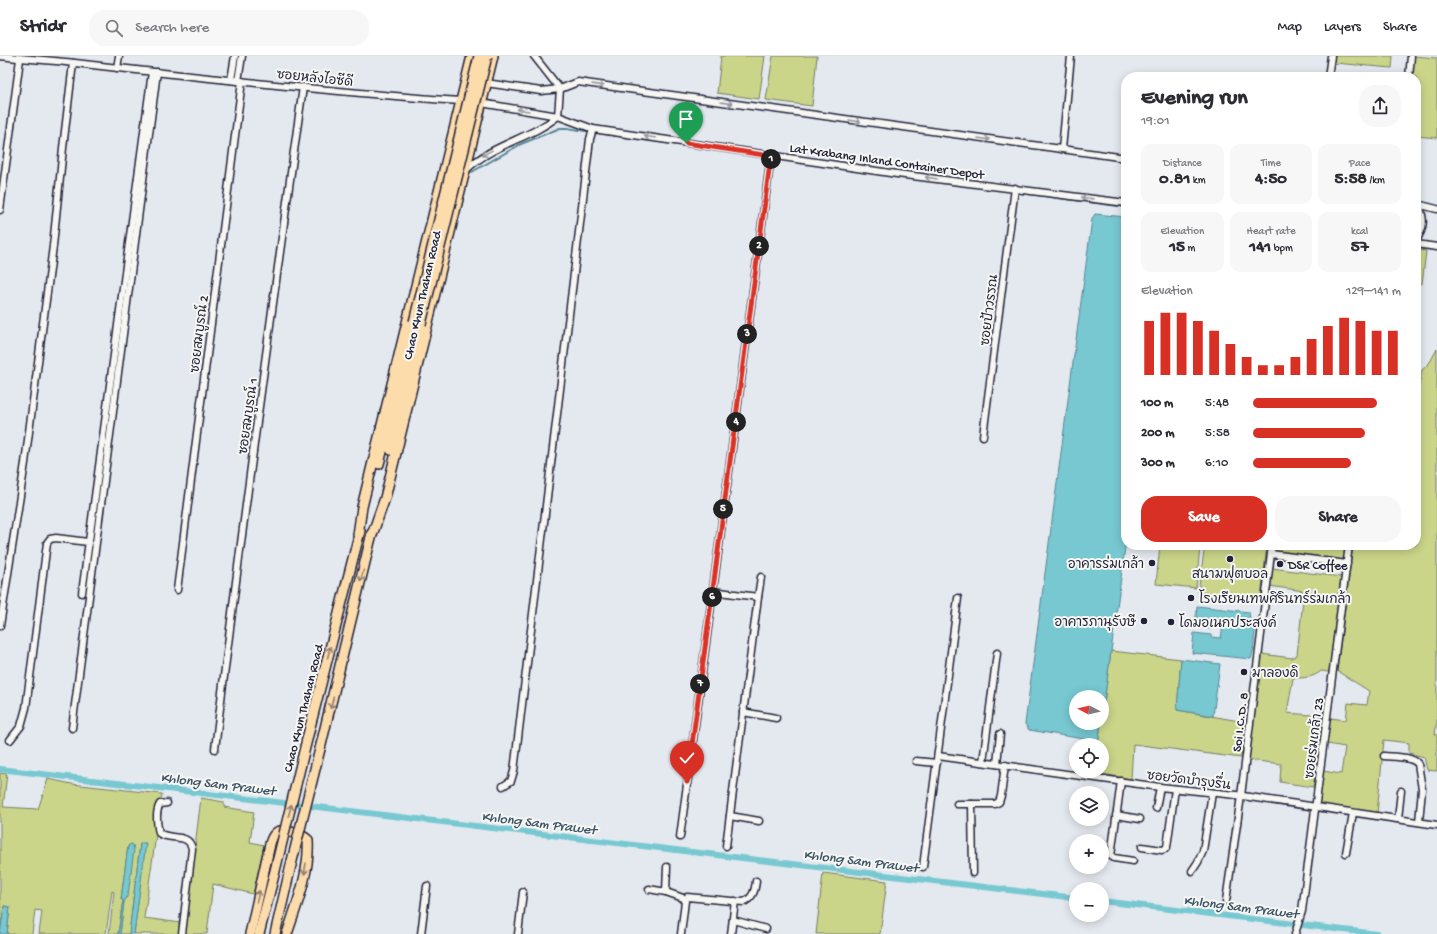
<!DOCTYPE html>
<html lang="en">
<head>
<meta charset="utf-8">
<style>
  body { margin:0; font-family:"Gochi Hand","Playpen Sans Thai",sans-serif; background:#f7f7f7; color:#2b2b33; height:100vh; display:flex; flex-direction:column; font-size:15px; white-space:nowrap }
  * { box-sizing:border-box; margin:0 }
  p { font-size:13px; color:#7c7c81 }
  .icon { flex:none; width:22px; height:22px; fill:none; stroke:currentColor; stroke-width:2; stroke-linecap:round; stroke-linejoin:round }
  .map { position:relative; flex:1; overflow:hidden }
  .panel { position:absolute; left:1121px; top:16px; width:300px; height:478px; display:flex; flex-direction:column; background:#fff; border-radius:16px; box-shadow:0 2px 10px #0003 }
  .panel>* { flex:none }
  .needle { width:26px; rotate:277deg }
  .buttons { position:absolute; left:1069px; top:634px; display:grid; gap:8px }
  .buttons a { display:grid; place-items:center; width:40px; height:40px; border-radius:50%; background:#fff; box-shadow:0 2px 10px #0003; font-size:20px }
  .pin { position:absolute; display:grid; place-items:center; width:34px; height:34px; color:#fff; margin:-41px -17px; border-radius:50% 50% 50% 0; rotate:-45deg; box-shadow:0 0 4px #0007 }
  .pin .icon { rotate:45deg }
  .km { position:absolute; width:20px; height:20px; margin:-10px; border-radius:50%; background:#222; color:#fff; font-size:11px; line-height:20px; text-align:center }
  .round { display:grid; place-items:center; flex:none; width:42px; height:42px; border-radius:16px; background:#f7f7f7 }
  .headline { display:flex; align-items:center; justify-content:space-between; height:68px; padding:0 20px }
  h1 { font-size:22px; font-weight:700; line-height:30px }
  .stats { display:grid; grid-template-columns:repeat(3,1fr); gap:6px; height:68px; padding:4px 20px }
  .stats div { display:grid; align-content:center; border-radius:10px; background:#f7f7f7; text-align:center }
  .stats b { font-size:17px; font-weight:700 }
  .stats small { font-size:11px; font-weight:400 }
  .stats p { font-size:11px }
  .chart { height:112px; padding:8px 20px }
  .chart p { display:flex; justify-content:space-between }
  .chart svg { width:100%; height:72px; margin-top:4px; stroke:#d93025; stroke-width:6 }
  .cta { display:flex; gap:8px; margin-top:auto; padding:8px 20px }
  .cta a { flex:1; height:46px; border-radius:16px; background:#d93025; color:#fff; font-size:16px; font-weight:700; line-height:46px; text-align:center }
  .cta a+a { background:#f7f7f7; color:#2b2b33 }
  ul { padding:0 20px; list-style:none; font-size:13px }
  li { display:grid; grid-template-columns:64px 48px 1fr; align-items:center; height:30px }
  li i { height:10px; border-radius:5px; background:#d93025 }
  header { display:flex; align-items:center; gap:24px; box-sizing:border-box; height:56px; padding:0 20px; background:#fff; border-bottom:1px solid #e1e1e2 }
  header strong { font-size:19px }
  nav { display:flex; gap:22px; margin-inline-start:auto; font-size:14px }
  .search { width:280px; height:36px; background:#f7f7f7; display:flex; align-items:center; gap:10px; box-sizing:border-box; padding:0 14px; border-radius:16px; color:#7c7c81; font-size:15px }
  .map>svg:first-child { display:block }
  .green { fill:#cad589; stroke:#767c62 }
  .water { fill:#77c8d1; stroke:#558695 }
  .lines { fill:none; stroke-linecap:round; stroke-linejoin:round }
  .stream { stroke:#558695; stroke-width:2 }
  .canal { stroke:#77c8d1; stroke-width:6 }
  .minor-casing { stroke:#22223b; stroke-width:9 }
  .primary-casing { stroke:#22223b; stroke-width:12 }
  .minor { stroke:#f6f6f2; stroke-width:6 }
  .primary { stroke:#fddcac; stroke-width:9 }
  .primary-bridge-casing { stroke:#22223b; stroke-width:12; stroke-linecap:butt }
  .primary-bridge { stroke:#fddcac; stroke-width:9 }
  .oneway { stroke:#9797a0 }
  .oneway2 { stroke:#907f74 }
  .route-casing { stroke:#fff; stroke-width:8 }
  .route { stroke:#d93025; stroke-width:5 }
  .poi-dot { fill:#22223b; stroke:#f6f6f2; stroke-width:1.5 }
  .labels { text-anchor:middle; stroke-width:4; stroke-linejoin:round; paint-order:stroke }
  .street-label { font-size:13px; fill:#22223b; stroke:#f6f6f2 }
  .poi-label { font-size:13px; fill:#22223b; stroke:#f6f6f2; text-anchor:start }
  .water-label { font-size:14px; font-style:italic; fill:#3c5468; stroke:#f6f6f2 }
</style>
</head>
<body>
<header>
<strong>Stridr</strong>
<div class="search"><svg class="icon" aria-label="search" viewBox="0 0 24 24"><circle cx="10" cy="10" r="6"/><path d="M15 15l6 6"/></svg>Search here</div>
<nav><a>Map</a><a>Layers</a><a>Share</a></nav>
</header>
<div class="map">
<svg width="1437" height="878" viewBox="0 0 1437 878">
  <rect width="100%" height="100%" fill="#e4e9ef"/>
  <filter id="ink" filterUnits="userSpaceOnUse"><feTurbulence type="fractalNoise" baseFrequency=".025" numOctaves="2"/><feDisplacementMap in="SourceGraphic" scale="8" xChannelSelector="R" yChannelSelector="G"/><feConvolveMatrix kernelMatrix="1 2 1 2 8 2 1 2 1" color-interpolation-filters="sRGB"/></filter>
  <g filter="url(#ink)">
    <g class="green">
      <polygon points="721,0 765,0 759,43 717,37"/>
      <polygon points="773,0 817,0 812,50 766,44"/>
      <polygon points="1334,0 1393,0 1392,12 1334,7"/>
      <polygon points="1414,0 1437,2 1437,82 1416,80 1416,21 1412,21"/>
      <polygon points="1416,194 1426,195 1422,228 1416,227"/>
      <polygon points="1437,293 1437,665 1435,678 1437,679 1437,715 1427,714 1424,701 1409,697 1409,687 1384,684 1377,758 1320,749 1319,742 1323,715 1341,718 1345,691 1327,688 1330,662 1346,664 1348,647 1367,649 1369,635 1337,615 1353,489 1416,489 1416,346 1422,314 1430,306"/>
      <polygon points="1160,489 1200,491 1196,532 1156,528"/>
      <polygon points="1205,489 1267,489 1261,541 1258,543 1198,536"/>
      <polygon points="1274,489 1346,489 1344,506 1273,496"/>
      <path d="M 1271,512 L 1341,521 L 1329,616 L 1321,615 C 1313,622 1303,622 1293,622 L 1287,657 L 1324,660 L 1313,731 L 1280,726 L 1281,708 L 1249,704 L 1261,598 L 1292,602 L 1297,599 L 1304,535 L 1269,530 Z"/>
      <polygon points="1111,595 1181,603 1177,654 1245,666 1241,702 1133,688 1131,723 1097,717 1097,715 1102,715 1102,689 1098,689"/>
      <polygon points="0,717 7,718 3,751 38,753 48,723 72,728 162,738 144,862 181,867 180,878 134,878 145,787 140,788 129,878 120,878 124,845 128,839 131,788 128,790 121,843 123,844 118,878 109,878 114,836 112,835 106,878 39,878 42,855 35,854 32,878 7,878 10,851 4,850 0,878"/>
      <polygon points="201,742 224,746 224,751 254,756 250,786 264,789 253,838 213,828 207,878 184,878"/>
      <polygon points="823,817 887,825 880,878 816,878"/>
    </g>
    <g class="water">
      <polygon points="1095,158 1126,161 1126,485 1102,661 1102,641 1076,641 1076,667 1101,667 1098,689 1090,689 1090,684 1029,674 1025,668 1092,163"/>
      <polygon points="1197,550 1249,556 1250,563 1256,564 1253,596 1251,603 1192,597 1194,577 1211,579 1211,581 1221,582 1223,569 1212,568 1211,573 1195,571"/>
      <polygon points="1181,603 1220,608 1213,660 1177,654"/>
      <polygon points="142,787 146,787 134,878 129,878 140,788"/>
      <polygon points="131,788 133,789 134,794 128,839 124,846 120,878 118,878 123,844 121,843 128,790"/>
      <polygon points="4,850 10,851 7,878 0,878"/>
    </g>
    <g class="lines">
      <g class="stream">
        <polyline points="472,116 521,88 560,72 567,72 611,79 784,104"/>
        <polyline points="1022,137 1126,151"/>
        <polyline points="1416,192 1437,194"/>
      </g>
      <g class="canal">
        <polyline points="0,713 1076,842"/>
        <polyline points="1102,845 1377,878"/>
      </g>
      <defs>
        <g id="minor">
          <path d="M 0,0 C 25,3 50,4 75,7 C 204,22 332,36 461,45"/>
          <polyline points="117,12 119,0"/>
          <polyline points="1328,21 1331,0"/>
          <polyline points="1409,21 1411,0"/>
          <polyline points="231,24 235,0"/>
          <polyline points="238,25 242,0"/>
          <polyline points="486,27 541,35 560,33 578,26 1126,102"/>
          <polyline points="481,47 558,60 593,73 897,118 1126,147"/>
          <polyline points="1062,93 1071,0"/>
          <path d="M 466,114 C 492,88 530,83 558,60 L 560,33 L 534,0"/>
          <polyline points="1417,148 1437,153"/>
          <polyline points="0,154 20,3"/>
          <path d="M 1416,184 C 1425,172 1424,162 1419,149"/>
          <polyline points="1416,188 1437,191"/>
          <polyline points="983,380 1015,132"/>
          <polyline points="1271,498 1347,508"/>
          <polyline points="177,534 242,25"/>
          <polyline points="712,535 758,541 726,790"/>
          <polyline points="82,537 152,16"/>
          <polyline points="758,541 761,521"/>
          <polyline points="0,570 25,407 53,190 63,92 73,7"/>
          <polyline points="743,656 776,662"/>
          <polyline points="72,672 157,16"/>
          <polyline points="10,684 21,670 26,652 47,487 50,483 56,482 88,486"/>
          <path d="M 215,693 C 242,472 272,251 303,31"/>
          <polyline points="938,700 1160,731 1236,739 1437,769"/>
          <path d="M 1384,700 C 1394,701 1412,700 1418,708 L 1422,733 L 1419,766"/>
          <polyline points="916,705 937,707"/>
          <polyline points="983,706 997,597"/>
          <polyline points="997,708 1000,678"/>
          <polyline points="1121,725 1111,800 1114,802 1133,805"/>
          <polyline points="503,730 511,725 514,715 581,159 590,83 593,73"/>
          <path d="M 167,747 L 160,748 C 155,756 157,768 159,777 C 170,785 189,776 192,793 L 182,878"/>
          <polyline points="957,748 995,748 999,746 1001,740 1005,709"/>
          <polyline points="972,748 973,817"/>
          <polyline points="1156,752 1160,731"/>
          <polyline points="1116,759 1140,763"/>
          <polyline points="730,760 759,765"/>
          <polyline points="1398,763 1401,735"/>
          <polyline points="680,781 771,100"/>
          <polyline points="1142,791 1162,794 1165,793 1167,791 1175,733"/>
          <polyline points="1346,797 1353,757"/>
          <polyline points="667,811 666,836 686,843"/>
          <polyline points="923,811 958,542"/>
          <polyline points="1192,815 1198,806 1203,795 1212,737"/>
          <polyline points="649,833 666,836"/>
          <polyline points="1226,845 1241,740 1272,489"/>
          <polyline points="733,864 766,873"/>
          <polyline points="421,878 427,830"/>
          <polyline points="518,878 523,836"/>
          <path d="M 681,878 L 685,845 L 687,841 L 743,846 C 753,843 755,834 756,825"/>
          <polyline points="731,878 735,845"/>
          <polyline points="1295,878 1302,855 1349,489"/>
        </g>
        <g id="primary">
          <polyline points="391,394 421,268"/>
          <polyline points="379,408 414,266"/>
          <polyline points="358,479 362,451 472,0"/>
          <polyline points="371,482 385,442 493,0"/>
          <polyline points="309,675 360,475"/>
          <polyline points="320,693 372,477"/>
          <path d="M 250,878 L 270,788 C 271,784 272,780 276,777 C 282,771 303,779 308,784 C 310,816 297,848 287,878"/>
          <polyline points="259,878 274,819"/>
          <polyline points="275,878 292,805"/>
        </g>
      </defs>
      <use href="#minor" class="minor-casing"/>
      <use href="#primary" class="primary-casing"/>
      <use href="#minor" class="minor"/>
      <use href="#primary" class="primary"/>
      <defs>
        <g id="primary-bridge">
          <polyline points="414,266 479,0"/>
          <polyline points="421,268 487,0"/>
          <polyline points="292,805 320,693"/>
          <polyline points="274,819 309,675"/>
        </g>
      </defs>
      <use href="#primary-bridge" class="primary-bridge-casing"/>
      <use href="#primary-bridge" class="primary-bridge"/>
    </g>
    <defs><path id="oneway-shaft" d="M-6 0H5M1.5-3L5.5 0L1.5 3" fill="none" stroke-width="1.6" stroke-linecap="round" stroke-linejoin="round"/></defs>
    <g class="oneway">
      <use href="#oneway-shaft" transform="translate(598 29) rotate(8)"/>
      <use href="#oneway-shaft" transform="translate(727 47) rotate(8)"/>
      <use href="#oneway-shaft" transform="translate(523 54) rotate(-171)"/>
      <use href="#oneway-shaft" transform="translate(855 65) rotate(8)"/>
      <use href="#oneway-shaft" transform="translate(650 81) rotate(-171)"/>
      <use href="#oneway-shaft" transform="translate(984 83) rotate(8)"/>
      <use href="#oneway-shaft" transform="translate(487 97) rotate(151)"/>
      <use href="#oneway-shaft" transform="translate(931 122) rotate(-172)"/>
      <use href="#oneway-shaft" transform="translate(1087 142) rotate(-172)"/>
    </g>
    <g class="oneway2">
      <use href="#oneway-shaft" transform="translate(362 520) rotate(104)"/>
      <use href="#oneway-shaft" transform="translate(329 596) rotate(-76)"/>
      <use href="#oneway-shaft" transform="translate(332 647) rotate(104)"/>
      <use href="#oneway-shaft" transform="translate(290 754) rotate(-76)"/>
      <use href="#oneway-shaft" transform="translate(305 813) rotate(100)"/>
      <use href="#oneway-shaft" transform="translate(258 840) rotate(-76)"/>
    </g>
  </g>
  <g class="lines" filter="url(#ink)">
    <defs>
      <polyline id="route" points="686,87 771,100 687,726"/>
    </defs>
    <use href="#route" class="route-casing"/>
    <use href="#route" class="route"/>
  </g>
  <g class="poi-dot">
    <circle cx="1230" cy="503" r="4"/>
    <circle cx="1152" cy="507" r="4"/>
    <circle cx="1280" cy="508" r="4"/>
    <circle cx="1191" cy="542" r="4"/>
    <circle cx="1144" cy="565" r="4"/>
    <circle cx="1171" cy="566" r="4"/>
    <circle cx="1244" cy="616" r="4"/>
  </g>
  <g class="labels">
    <g class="street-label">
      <text transform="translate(315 21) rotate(6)" y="5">ซอยหลังไอซีดี</text>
      <text transform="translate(887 104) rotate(8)" y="5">Lat Krabang Inland Container Depot</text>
      <text transform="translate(421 239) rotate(-77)" y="5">Chao Khun Thahan Road</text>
      <text transform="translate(988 254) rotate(-83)" y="5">ซอยป้าวรรณ</text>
      <text transform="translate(198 278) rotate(-83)" y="5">ซอยสมบูรณ์ 2</text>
      <text transform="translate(247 360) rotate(-82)" y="5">ซอยสมบูรณ์ 1</text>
      <text transform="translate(302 652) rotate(-76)" y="5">Chao Khun Thahan Road</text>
      <text transform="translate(1239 666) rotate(-83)" y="5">Soi I.C.D. 8</text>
      <text transform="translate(1313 682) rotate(-83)" y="5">ซอยร่มเกล้า 23</text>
      <text transform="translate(1189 723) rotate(7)" y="5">ซอยวัดบำรุงรื่น</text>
    </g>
    <g class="poi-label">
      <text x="1144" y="512" text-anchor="end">อาคารร่มเกล้า</text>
      <text x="1288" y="513">DSR Coffee</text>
      <text x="1230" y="522" text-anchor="middle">สนามฟุตบอล</text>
      <text x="1199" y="547">โรงเรียนเทพศิรินทร์ร่มเกล้า</text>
      <text x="1136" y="570" text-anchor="end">อาคารภานุรังษี</text>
      <text x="1179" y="571">โดมอเนกประสงค์</text>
      <text x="1252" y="621">มาลองดิ</text>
    </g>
    <g class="water-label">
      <text transform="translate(218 727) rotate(7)" y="5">Khlong Sam Prawet</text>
      <text transform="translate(539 766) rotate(7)" y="5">Khlong Sam Prawet</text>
      <text transform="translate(861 804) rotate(7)" y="5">Khlong Sam Prawet</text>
      <text transform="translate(1241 850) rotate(7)" y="5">Khlong Sam Prawet</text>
    </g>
  </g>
</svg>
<div class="buttons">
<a><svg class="needle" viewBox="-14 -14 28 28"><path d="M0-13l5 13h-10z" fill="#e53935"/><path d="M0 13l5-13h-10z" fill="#7c7c81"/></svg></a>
<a><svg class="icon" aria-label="locate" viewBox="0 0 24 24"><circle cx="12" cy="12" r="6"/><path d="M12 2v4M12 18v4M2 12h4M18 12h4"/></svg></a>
<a><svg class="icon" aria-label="layers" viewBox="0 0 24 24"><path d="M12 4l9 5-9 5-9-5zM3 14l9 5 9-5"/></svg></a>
<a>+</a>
<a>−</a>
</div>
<div class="pin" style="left:686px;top:87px;background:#1e9e55"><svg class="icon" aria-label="arrive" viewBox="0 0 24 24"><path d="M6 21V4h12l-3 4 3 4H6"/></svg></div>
<div class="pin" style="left:687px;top:726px;background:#d93025"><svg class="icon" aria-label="check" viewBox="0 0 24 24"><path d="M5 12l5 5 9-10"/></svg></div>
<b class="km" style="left:771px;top:103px">1</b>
<b class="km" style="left:759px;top:190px">2</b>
<b class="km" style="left:747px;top:278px">3</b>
<b class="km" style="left:736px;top:366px">4</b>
<b class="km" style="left:723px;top:453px">5</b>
<b class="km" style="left:712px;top:541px">6</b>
<b class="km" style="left:700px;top:628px">7</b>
<section class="panel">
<div class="headline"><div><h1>Evening run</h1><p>19:01</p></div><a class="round"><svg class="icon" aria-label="share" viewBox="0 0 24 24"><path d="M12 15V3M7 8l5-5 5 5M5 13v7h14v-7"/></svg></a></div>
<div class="stats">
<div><p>Distance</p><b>0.81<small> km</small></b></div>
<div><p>Time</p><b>4:50</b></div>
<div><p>Pace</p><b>5:58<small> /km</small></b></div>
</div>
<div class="stats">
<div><p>Elevation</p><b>15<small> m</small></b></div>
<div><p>Heart rate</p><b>141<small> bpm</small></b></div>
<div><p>kcal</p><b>57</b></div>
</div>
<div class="chart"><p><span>Elevation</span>129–141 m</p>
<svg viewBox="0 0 160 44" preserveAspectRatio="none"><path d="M5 44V11M15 44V6M25 44V6M35 44V11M45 44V17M55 44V25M65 44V33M75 44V38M85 44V38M95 44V33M105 44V22M115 44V14M125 44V9M135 44V11M145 44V17M155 44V17"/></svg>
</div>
<ul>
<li><b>100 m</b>5:48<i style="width:84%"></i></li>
<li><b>200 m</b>5:58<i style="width:76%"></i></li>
<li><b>300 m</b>6:10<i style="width:66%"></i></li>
</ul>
<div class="cta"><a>Save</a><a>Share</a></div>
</section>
</div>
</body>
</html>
